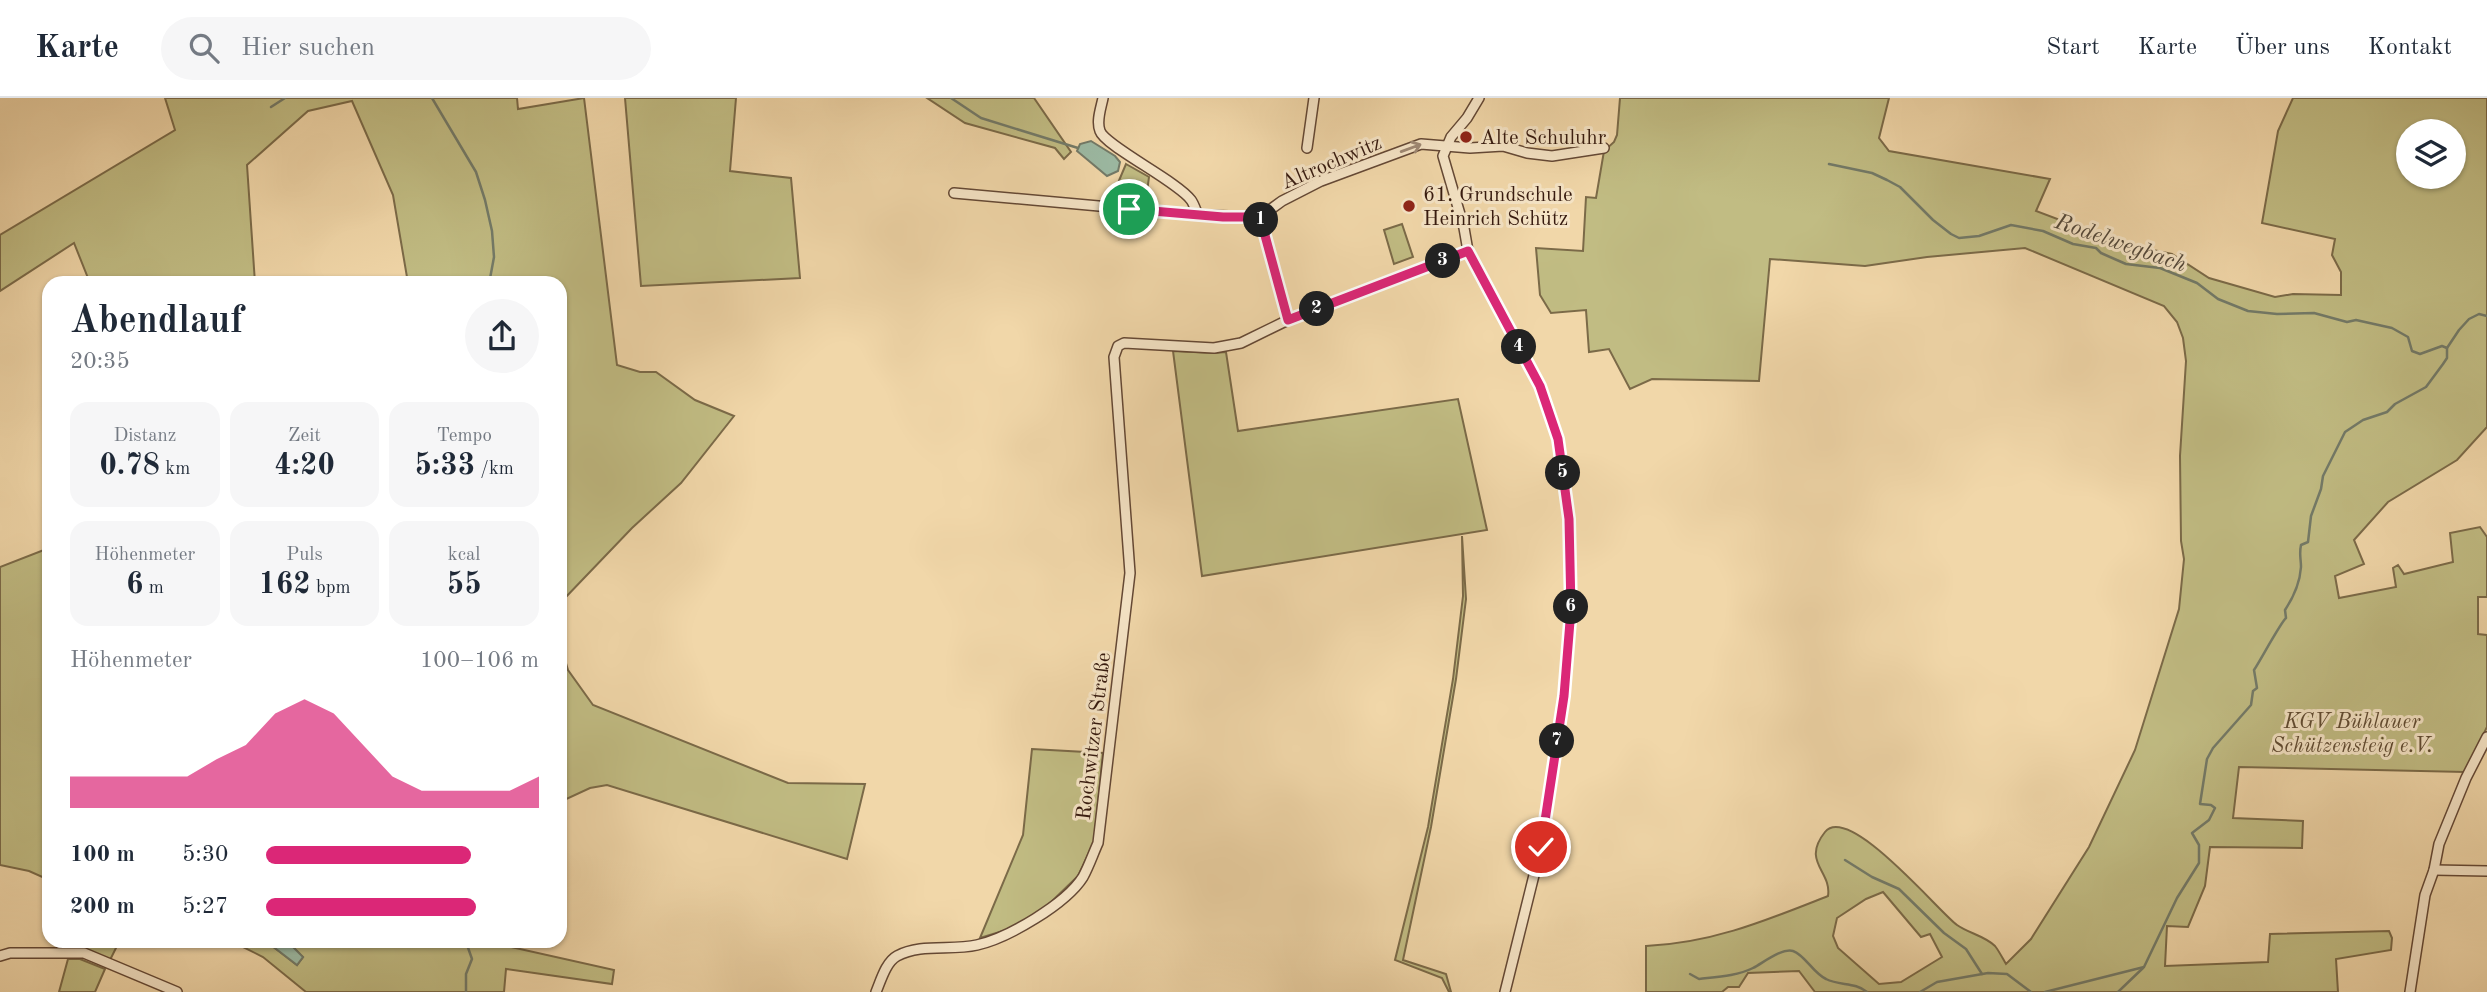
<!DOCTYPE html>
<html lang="de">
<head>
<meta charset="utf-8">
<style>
  body { margin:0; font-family:"Old Standard TT",serif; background:#f6f6f7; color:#1f2937; height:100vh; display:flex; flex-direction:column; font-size:26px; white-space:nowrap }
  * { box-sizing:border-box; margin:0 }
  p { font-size:23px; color:#747a83 }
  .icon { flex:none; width:38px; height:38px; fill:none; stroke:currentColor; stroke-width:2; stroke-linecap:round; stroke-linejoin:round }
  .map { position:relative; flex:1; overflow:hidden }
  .drawer { position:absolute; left:42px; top:178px; width:525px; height:672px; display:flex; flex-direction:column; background:#fff; border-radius:21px; box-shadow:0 2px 5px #0004 }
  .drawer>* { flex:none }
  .fabs { position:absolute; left:2396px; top:21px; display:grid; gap:14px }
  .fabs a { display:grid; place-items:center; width:70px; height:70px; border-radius:50%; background:#fff; box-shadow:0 2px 5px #0004; font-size:35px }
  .pin { position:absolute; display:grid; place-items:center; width:60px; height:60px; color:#fff; margin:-30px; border:4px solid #fff; border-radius:50%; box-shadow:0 2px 7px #0007 }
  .km { position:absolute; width:35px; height:35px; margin:-18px; border-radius:50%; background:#222; color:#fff; font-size:19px; line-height:35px; text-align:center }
  .round { display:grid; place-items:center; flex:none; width:74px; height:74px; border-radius:37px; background:#f6f6f7 }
  .summary { display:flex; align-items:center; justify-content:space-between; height:119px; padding:0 28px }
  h1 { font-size:38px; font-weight:600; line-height:52px }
  .figures { display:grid; grid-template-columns:repeat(3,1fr); gap:10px; height:119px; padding:7px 28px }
  .figures div { display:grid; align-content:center; border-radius:18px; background:#f6f6f7; text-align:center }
  .figures b { font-size:30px; font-weight:600 }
  .figures small { font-size:19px; font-weight:400 }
  .figures p { font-size:19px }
  .chart { height:196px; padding:14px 28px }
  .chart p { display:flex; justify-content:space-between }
  .chart svg { width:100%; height:126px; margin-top:7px; fill:#db2777; opacity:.7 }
  ul { padding:0 28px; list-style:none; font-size:23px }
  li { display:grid; grid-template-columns:112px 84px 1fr; align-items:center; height:52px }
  li i { height:18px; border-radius:9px; background:#db2777 }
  header { display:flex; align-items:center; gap:42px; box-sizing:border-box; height:98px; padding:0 35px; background:#fff; border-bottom:2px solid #e0e1e3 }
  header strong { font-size:33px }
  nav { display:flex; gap:38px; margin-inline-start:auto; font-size:24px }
  .search { width:490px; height:63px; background:#f6f6f7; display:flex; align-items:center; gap:18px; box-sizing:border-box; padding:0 24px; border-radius:38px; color:#747a83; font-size:26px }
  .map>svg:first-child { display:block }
  .green { fill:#c1bc83; stroke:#7b6a48; stroke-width:2; fill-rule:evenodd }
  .water { fill:#9cbaa4; stroke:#737a68; stroke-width:2 }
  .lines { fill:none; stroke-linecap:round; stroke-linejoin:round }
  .stream { stroke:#737a68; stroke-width:2.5 }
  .minor-casing { stroke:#644835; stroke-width:12 }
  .minor { stroke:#f6e5c7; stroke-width:9 }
  .oneway { stroke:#9f8974 }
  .route-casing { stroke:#fff; stroke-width:14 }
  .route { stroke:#db2777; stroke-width:9 }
  .poi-dot { fill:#8f2418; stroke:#f6e5c7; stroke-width:2.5 }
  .labels { text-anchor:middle; stroke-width:6; stroke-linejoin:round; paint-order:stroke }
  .poi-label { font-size:21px; fill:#35190e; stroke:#f6e5c7; text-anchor:start }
  .street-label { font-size:21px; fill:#35190e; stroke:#f6e5c7 }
  .park-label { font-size:21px; font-style:italic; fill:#5f4a31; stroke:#f6e5c7 }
  .water-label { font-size:23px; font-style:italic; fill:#54493b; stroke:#f6e5c7 }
</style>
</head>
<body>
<header>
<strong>Karte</strong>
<div class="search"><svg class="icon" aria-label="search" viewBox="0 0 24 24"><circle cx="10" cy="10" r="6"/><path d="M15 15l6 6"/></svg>Hier suchen</div>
<nav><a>Start</a><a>Karte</a><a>Über uns</a><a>Kontakt</a></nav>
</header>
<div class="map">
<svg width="2487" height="894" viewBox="0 0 2487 894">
  <rect width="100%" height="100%" fill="#f1d7a9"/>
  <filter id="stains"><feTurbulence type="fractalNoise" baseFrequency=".00286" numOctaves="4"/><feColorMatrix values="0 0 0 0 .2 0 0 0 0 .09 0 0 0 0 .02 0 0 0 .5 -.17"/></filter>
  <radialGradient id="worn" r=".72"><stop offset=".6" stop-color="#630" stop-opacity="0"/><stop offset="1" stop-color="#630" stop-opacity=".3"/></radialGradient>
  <g class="green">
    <polygon points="165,0 517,0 518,11 584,0 617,267 640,274 656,274 695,302 734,318 681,385 632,430 563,502 560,527 560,186 408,185 393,97 352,3 308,13 247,67 255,185 90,185 74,145 0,193 0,137 175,32"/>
    <polygon points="625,0 736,0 730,73 791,80 800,180 641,188"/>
    <polygon points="927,0 1034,0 1071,54 1064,61 1055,50 965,25"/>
    <path d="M 1620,0 L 1889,0 L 1879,40 L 1889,53 L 2050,81 L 2036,113 L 2089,133 L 2115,149 L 2139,149 L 2172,156 L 2209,180 L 2275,199 L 2293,196 L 2341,197 L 2341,174 L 2332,157 L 2335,141 L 2262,125 L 2278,33 L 2293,0 L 2487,0 L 2487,329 L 2457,362 L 2388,404 L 2354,442 L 2364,466 L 2335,478 L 2339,500 L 2396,489 L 2393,470 L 2398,467 L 2404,476 L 2453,464 L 2450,435 L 2480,429 L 2487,439 L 2487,499 L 2478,499 L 2478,536 L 2487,537 L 2487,629 L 2465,674 L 2239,669 L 2233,720 L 2303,723 L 2302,750 L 2210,749 L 2205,788 L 2188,829 L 2167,828 L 2165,868 L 2268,864 L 2270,836 L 2389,833 L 2392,840 L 2391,852 L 2336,861 L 2338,894 L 1815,894 L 1799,873 L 1748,875 L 1739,889 L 1728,889 L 1722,894 L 1646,894 L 1646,848 C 1713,845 1767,822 1828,798 C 1832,773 1801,764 1825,734 C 1849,705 1938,813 1957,827 C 1968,835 1985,838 1995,848 C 1999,853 2003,861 2006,866 L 2031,841 L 2089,749 L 2135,652 L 2179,511 L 2184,461 L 2181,443 L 2180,358 L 2186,263 L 2183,240 L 2177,224 L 2164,208 L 2025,150 L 1927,159 L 1865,168 L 1770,161 L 1759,283 L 1652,281 L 1630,291 L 1609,251 L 1589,254 L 1586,212 L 1551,215 L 1540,197 L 1536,150 L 1583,153 L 1586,99 L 1596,100 L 1604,53 L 1614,44 L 1617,37 ZM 2408,33 L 2454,33 L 2454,79 L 2408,79 ZM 1883,794 L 1921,839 L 1930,836 L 1942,859 L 1901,884 L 1879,886 L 1838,850 L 1833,838 L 1837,820 L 1866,801 Z"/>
    <polygon points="1126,66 1149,79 1147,94 1141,104 1135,105 1112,99"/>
    <polygon points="1402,126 1413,159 1394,166 1384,132"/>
    <polygon points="1173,253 1214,255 1226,254 1238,333 1458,301 1487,432 1202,478"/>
    <polygon points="1462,438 1466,501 1456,581 1431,729 1403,862 1446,876 1451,894 1449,894 1442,880 1395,862 1428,729 1453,581 1463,498"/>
    <polygon points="49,450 49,782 29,773 0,767 0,469"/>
    <polygon points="560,545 568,572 593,607 788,685 865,686 847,761 607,687 590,690 560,704"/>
    <polygon points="1032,651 1103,655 1094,744 1078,778 1048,807 1016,829 980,840 1023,737"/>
    <polygon points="74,844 119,844 110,862 88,853 72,850"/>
    <polygon points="233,844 267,844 297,867 303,859 288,844 512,844 511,849 614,872 612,886 506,871 504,894 306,894 263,859"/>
    <polygon points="68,861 80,861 105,871 95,894 59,894"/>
  </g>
  <g class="water">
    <polygon points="1091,43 1115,58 1120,64 1118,73 1107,78 1077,53 1080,46"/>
    <polygon points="267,844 288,844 303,859 297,867"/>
  </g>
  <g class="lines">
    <g class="stream">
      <polyline points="432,0 476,74 485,102 492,133 494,159 489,186"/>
      <polyline points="951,0 981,20 1078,50"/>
      <polyline points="271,9 285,0"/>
      <polyline points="1829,66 1872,75 1887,82 1900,89 1933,122 1951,136 1959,140 1979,138 2011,127 2043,133 2073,146 2096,150 2101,155 2126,166 2160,170 2197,185 2218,201 2248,213 2277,216 2314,215 2347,224 2356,222 2392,230 2408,239 2412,253 2420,256 2442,248 2447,250"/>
      <polyline points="1845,762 1872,779 1899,791 1944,835 1966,851 1982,876"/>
      <path d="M 1690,876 L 1699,881 C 1716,879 1737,878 1753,870 C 1763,865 1781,850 1793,853 C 1805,857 1813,875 1826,881 C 1840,888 1855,884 1867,894"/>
      <polyline points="466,894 466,876 472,861 466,844"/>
      <polyline points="1920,894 1937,884 1988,875 2007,876 2031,894"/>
      <path d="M 2045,894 L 2144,869 L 2177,800 L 2199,765 L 2199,747 L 2192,735 L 2209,722 L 2215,710 L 2211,707 L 2200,706 L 2207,661 L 2213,650 L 2251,607 L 2253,593 L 2257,590 L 2254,572 C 2260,563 2281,524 2286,520 L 2285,512 C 2293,500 2300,484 2301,469 C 2301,461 2299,456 2301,447 L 2308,444 L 2311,418 L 2321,391 L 2323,378 L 2345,334 L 2363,322 L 2387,314 L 2395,306 L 2426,289 L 2443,266 L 2447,260 L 2447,250 L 2459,232 L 2469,221 L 2479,216 L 2487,218"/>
      <polyline points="2118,894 2143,870"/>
    </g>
    <defs>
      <g id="minor">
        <path d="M 1103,0 C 1101,10 1096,23 1100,33 C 1105,48 1177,83 1191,102 C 1194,106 1196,113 1198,117"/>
        <polyline points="1479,0 1467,20 1451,39 1443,58 1464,130 1468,153 1540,288 1558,341 1569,421 1571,511 1564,598 1541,749 1505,894"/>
        <polyline points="1307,50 1314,0"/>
        <polyline points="954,95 1198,117 1260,119 1282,103 1321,83 1421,46 1470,50 1503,48 1527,55 1552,58 1604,50"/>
        <polyline points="1260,119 1288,222"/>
        <polyline points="2434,772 2487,773"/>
        <polyline points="0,858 10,855 84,855 177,894"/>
        <path d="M 876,894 C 881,882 886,864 897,858 C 921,845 951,853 977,847 C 1008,840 1066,806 1083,779 C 1089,768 1093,756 1098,745 L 1130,475 L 1114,259 L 1118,248 L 1124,245 L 1214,250 L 1241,245 L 1288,222 L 1468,153"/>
        <polyline points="2410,894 2425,797 2434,772 2439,746 2466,680 2487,639"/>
      </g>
    </defs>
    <use href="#minor" class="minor-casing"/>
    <use href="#minor" class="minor"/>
  </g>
  <defs><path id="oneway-shaft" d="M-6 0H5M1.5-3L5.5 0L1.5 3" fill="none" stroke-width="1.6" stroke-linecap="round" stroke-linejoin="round" transform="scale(1.75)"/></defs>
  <use class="oneway" href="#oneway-shaft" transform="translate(1411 50) rotate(-20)"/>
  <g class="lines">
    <defs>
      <polyline id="route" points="1129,111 1223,119 1260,119 1288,222 1468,153 1540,288 1558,341 1569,421 1571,511 1564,598 1541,749"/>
    </defs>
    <use href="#route" class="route-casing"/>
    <use href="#route" class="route"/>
  </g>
  <g class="poi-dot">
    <circle cx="1466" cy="39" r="7"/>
    <circle cx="1409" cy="108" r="7"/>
  </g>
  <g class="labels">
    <g class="poi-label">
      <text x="1480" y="46">Alte Schuluhr</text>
      <text x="1423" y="103">61. Grundschule<tspan x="1423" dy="24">Heinrich Schütz</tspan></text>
    </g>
    <g class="street-label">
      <text transform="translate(1331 64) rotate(-23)" y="7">Altrochwitz</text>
      <text transform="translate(1093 638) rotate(-83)" y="7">Rochwitzer Straße</text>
    </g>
    <g class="park-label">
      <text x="2352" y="630">KGV Bühlauer<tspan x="2352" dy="24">Schützensteig e.V.</tspan></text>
    </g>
    <g class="water-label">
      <text transform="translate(2121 144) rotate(19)" y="8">Rodelwegbach</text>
    </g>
  </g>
  <rect width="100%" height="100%" filter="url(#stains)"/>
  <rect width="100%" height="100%" fill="url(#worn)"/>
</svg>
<div class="fabs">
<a><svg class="icon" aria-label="layers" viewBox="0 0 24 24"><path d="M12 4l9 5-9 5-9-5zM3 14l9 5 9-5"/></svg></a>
</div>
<div class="pin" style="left:1129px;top:111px;background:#1e9e55"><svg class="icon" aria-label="arrive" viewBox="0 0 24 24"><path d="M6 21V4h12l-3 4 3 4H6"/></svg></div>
<div class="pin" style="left:1541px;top:749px;background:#d93025"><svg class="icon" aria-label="check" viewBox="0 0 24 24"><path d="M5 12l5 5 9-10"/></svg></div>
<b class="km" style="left:1261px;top:122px">1</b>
<b class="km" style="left:1317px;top:211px">2</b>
<b class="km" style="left:1443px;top:163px">3</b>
<b class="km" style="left:1519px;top:249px">4</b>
<b class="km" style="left:1563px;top:375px">5</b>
<b class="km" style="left:1571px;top:509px">6</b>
<b class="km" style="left:1557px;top:643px">7</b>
<section class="drawer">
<div class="summary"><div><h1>Abendlauf</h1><p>20:35</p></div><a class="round"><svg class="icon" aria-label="share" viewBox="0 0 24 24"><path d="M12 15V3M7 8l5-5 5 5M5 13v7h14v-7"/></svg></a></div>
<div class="figures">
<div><p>Distanz</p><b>0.78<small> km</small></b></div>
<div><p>Zeit</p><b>4:20</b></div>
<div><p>Tempo</p><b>5:33<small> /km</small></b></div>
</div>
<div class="figures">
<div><p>Höhenmeter</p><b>6<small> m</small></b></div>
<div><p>Puls</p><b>162<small> bpm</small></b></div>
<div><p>kcal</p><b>55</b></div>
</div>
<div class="chart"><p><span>Höhenmeter</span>100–106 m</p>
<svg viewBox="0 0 160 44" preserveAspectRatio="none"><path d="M0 44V33L10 33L20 33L30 33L40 33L50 27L60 22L70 11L80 6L90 11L100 22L110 33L120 38L130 38L140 38L150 38L160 33V44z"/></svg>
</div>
<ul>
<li><b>100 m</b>5:30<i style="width:75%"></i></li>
<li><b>200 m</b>5:27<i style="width:77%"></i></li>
</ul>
</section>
</div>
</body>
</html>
